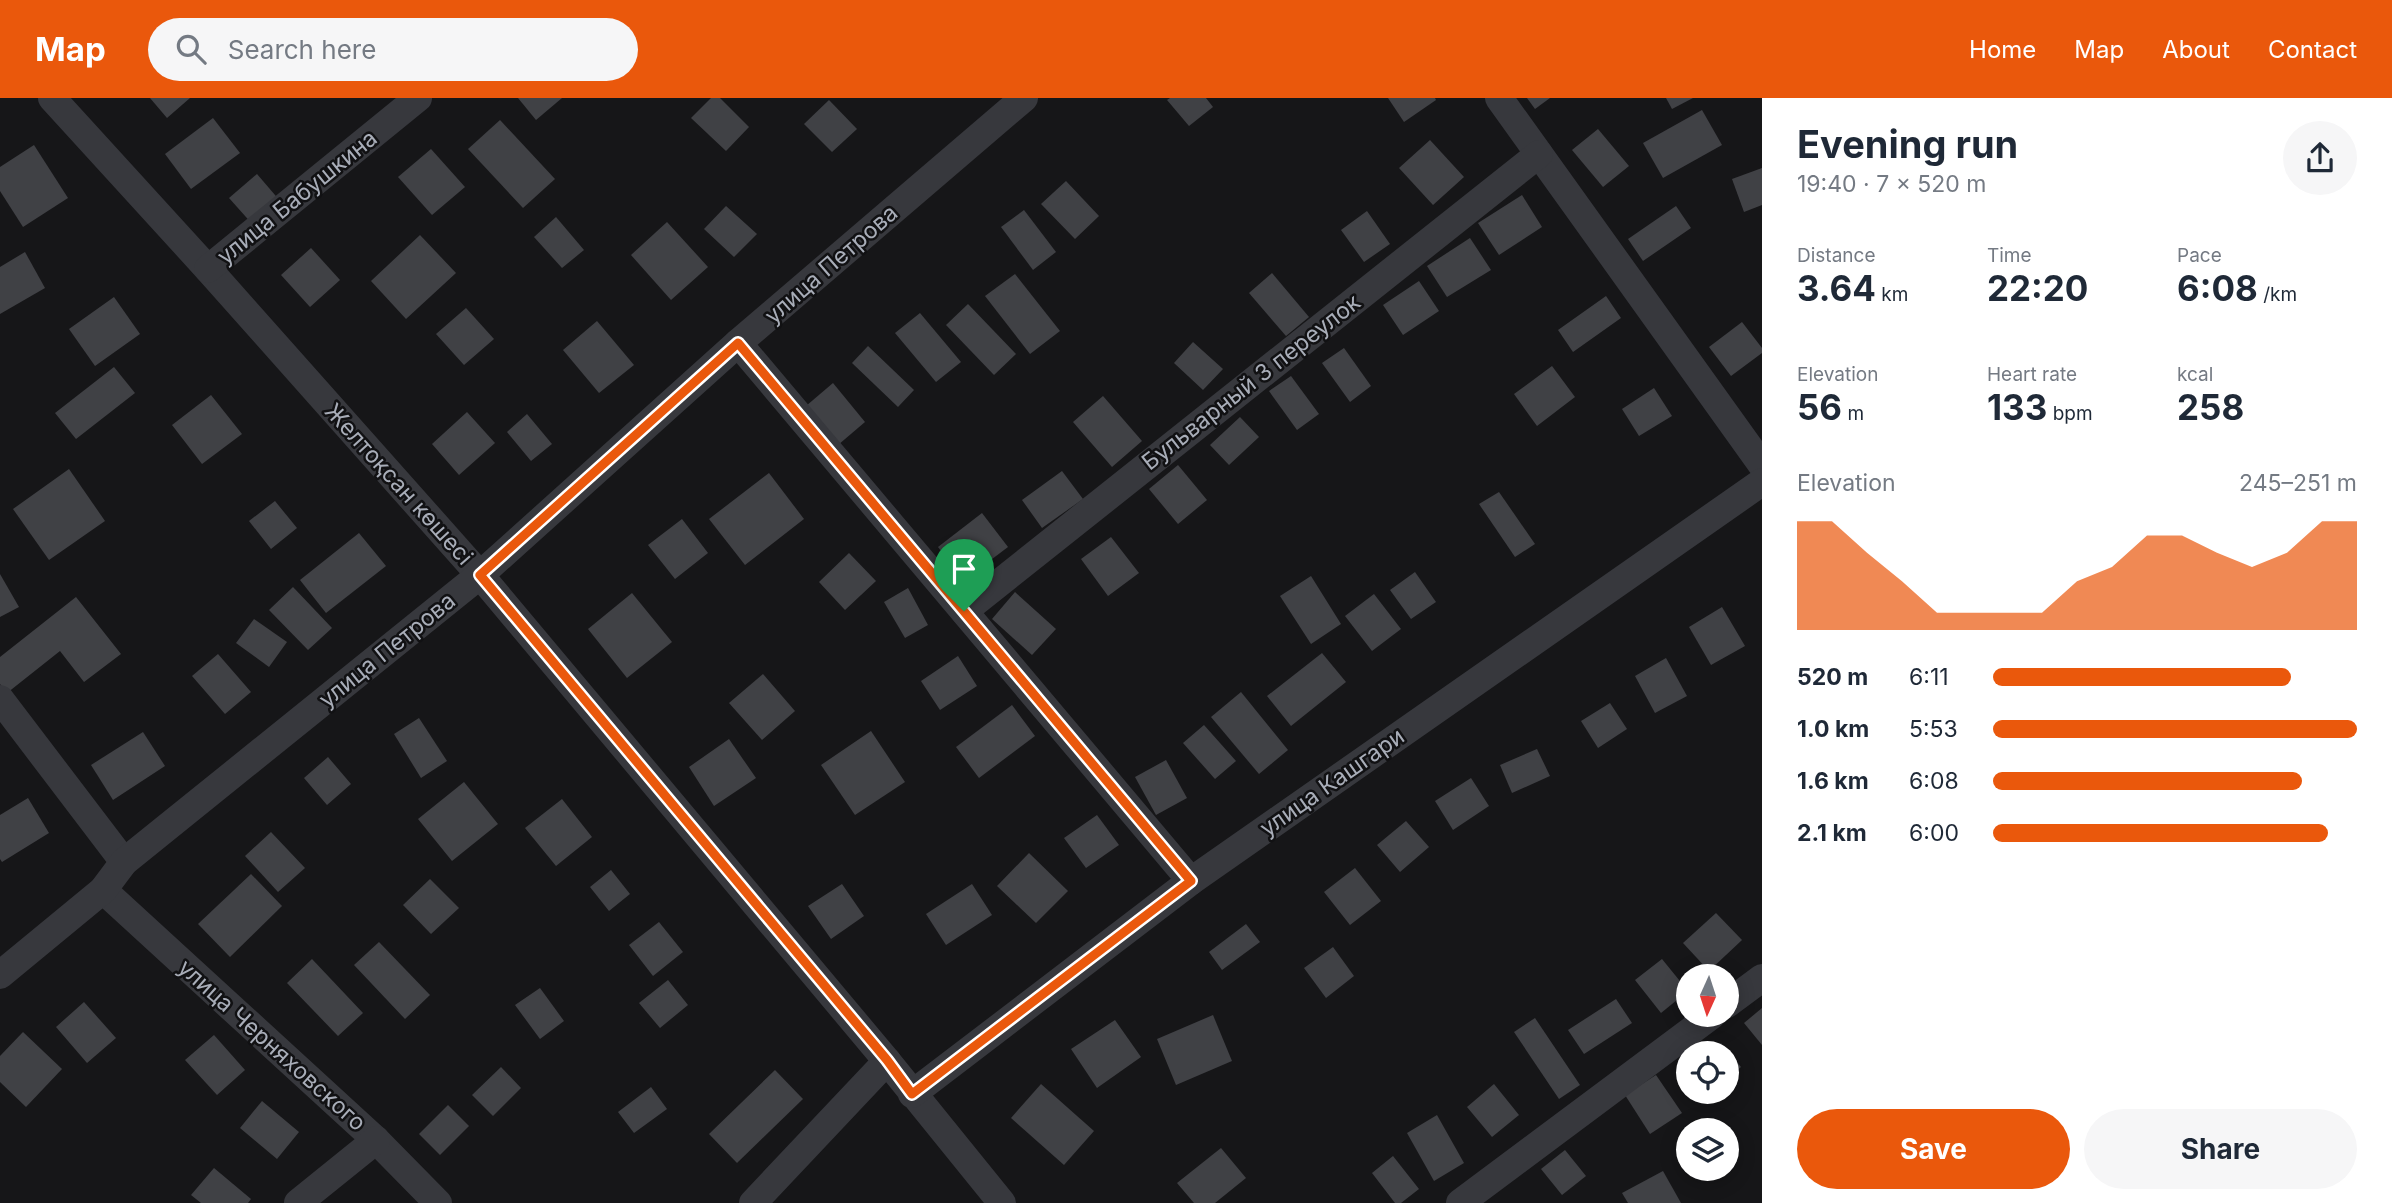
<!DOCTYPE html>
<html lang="en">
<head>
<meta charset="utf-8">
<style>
  body { margin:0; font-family:Inter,sans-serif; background:#f6f6f7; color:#1f2937; height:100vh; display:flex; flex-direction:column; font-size:26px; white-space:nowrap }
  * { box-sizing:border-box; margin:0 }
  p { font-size:23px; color:#747a83 }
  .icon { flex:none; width:38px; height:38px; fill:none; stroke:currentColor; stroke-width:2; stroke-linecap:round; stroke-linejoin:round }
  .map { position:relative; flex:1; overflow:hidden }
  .details { display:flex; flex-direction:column; background:#fff; width:630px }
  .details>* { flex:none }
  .needle { width:46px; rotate:183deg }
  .buttons { position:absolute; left:1676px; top:866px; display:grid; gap:14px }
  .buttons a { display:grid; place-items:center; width:63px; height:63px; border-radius:50%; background:#fff; box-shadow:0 4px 18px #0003; font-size:35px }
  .pin { position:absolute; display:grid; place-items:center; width:60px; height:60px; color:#fff; margin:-72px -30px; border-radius:50% 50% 50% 0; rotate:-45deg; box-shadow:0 0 7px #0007 }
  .pin .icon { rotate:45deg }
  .round { display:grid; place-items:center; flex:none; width:74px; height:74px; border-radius:37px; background:#f6f6f7 }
  .headline { display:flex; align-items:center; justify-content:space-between; height:119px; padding:0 35px }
  h1 { font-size:38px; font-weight:700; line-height:52px }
  .figures { display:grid; grid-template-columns:repeat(3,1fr); gap:10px; height:119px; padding:7px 35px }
  .figures div { display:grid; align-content:center }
  .figures b { font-size:35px; font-weight:700 }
  .figures small { font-size:19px; font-weight:400 }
  .figures p { font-size:19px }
  .chart { height:196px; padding:14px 35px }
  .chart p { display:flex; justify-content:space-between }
  .chart svg { width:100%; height:126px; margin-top:7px; fill:#ea580c; opacity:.7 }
  .cta { display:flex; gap:14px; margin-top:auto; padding:14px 35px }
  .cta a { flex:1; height:80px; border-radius:42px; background:#ea580c; color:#fff; font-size:28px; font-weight:700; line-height:80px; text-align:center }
  .cta a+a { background:#f6f6f7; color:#1f2937 }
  ul { padding:0 35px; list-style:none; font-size:23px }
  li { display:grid; grid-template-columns:112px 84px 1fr; align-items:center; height:52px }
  li i { height:18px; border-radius:9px; background:#ea580c }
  header { display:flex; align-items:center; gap:42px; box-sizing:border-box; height:98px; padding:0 35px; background:#ea580c; color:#fff }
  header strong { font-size:33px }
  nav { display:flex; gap:38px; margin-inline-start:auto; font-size:24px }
  .search { width:490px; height:63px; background:#f6f6f7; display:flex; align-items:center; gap:18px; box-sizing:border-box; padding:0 24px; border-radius:38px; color:#747a83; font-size:26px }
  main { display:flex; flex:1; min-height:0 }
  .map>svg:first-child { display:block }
  .building { fill:#404145 }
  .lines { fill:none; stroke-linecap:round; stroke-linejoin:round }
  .minor { stroke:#37383d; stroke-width:28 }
  .route-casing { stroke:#fff; stroke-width:14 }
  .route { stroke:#ea580c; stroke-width:9 }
  .labels { text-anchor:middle; stroke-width:5; stroke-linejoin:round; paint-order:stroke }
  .street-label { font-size:23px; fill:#a8adb8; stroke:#111113 }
</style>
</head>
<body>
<header>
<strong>Map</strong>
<div class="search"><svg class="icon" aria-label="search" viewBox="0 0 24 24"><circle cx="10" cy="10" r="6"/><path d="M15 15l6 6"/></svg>Search here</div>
<nav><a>Home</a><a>Map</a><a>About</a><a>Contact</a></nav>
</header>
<main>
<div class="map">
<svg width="1762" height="1105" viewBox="0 0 1762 1105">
  <rect width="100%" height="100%" fill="#161618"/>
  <g class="building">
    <polygon points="150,0 190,0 167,20"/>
    <polygon points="518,0 562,0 536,22"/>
    <polygon points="711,0 720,0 749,29 726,53 691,20"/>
    <polygon points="1170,0 1206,0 1213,9 1189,28 1167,2"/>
    <polygon points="1388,0 1435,0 1436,2 1404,24"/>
    <polygon points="1527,0 1550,0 1535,11"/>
    <polygon points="1666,0 1693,0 1672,11"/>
    <polygon points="829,2 857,31 832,54 804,26"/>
    <polygon points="1702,12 1722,47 1663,80 1643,45"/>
    <polygon points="213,20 240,55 191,91 165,56"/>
    <polygon points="500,22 555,81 523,110 468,51"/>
    <polygon points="1598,31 1629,68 1603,89 1572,52"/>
    <polygon points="1430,42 1464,79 1433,107 1399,70"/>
    <polygon points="34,47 68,100 23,129 0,93 0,69"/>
    <polygon points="431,51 465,89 432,117 398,79"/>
    <polygon points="1762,70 1762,107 1744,114 1732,81"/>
    <polygon points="257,76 281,104 254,128 229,100"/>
    <polygon points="1066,83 1099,118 1075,141 1041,106"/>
    <polygon points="1522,97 1542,129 1499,157 1478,125"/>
    <polygon points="726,108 757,136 734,159 704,131"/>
    <polygon points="1676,108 1691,130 1643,163 1628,141"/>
    <polygon points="1024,112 1056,154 1033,172 1001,129"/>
    <polygon points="1367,113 1390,146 1364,164 1341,132"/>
    <polygon points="556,119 584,152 562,170 534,139"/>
    <polygon points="667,124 708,169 671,202 631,157"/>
    <polygon points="420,137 456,175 406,221 371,183"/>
    <polygon points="1470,140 1491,172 1447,199 1427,168"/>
    <polygon points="311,150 340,182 310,209 281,177"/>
    <polygon points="25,154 45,190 0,216 0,169"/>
    <polygon points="1272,175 1309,219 1286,238 1249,195"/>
    <polygon points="1015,176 1060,233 1030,256 985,198"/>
    <polygon points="1419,183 1439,213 1403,237 1383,207"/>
    <polygon points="1606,198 1621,220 1573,254 1558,232"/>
    <polygon points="114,199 140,236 95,268 69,231"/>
    <polygon points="968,206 1016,256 994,277 946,227"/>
    <polygon points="466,210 494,241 464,267 436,236"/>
    <polygon points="920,215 961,264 936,284 895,235"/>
    <polygon points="597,223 634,267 599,295 563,252"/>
    <polygon points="1742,224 1762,250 1762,255 1731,278 1709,249"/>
    <polygon points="1193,244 1223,271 1203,292 1174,265"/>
    <polygon points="868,248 914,292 898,309 852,265"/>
    <polygon points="1344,250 1371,288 1350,304 1322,265"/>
    <polygon points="1552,268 1575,299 1537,328 1514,296"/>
    <polygon points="114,269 135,295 76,341 55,315"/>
    <polygon points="1291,278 1319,316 1297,332 1269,293"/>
    <polygon points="833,285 865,324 838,347 806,308"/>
    <polygon points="1654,290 1672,318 1639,338 1622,311"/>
    <polygon points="211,297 242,336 202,366 172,327"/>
    <polygon points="1103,298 1142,343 1112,369 1073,324"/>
    <polygon points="467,314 495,345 459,377 432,346"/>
    <polygon points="527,316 552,346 531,363 507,334"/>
    <polygon points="1240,319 1259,339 1229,367 1210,347"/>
    <polygon points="1178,367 1207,402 1178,426 1149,391"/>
    <polygon points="69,371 105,423 49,462 13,411"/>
    <polygon points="1062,373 1083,401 1042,430 1022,402"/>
    <polygon points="769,375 804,421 745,467 709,421"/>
    <polygon points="1499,394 1535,446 1515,459 1479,406"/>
    <polygon points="275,403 297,430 271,451 249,423"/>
    <polygon points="982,415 1008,449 963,483 938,449"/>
    <polygon points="682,421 708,455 675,481 648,447"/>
    <polygon points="359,435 386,468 326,515 300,482"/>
    <polygon points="1111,439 1139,475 1108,498 1081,461"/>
    <polygon points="849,455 876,483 845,512 819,484"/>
    <polygon points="1415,474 1436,504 1411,521 1390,492"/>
    <polygon points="0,476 19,509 0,519"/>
    <polygon points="1311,478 1341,526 1311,546 1280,498"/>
    <polygon points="293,489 332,530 308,552 269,512"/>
    <polygon points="908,490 928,527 905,540 884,504"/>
    <polygon points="1015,494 1056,531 1032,557 992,521"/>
    <polygon points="632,495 672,544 627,580 588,531"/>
    <polygon points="1374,496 1401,531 1372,553 1345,518"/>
    <polygon points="76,499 121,556 84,584 60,553 7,595 0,586 0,559"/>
    <polygon points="1722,509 1745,548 1711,567 1689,529"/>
    <polygon points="254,521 287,544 269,569 236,545"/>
    <polygon points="1322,555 1346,584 1291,628 1267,598"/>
    <polygon points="218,556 251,594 225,616 192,578"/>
    <polygon points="958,558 977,588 940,612 921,583"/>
    <polygon points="1666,560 1687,598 1655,615 1635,578"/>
    <polygon points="763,576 795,613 762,642 729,605"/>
    <polygon points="1241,594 1288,652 1259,676 1211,619"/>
    <polygon points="1610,605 1627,631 1598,650 1581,623"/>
    <polygon points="1012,607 1035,638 979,680 956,649"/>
    <polygon points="419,620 447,663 421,680 394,636"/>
    <polygon points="1204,627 1236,663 1215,681 1183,645"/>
    <polygon points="871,633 905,684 855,717 821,667"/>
    <polygon points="143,634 165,668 113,702 91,667"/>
    <polygon points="729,641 756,680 714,708 689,669"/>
    <polygon points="1537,651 1550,678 1512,695 1500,667"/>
    <polygon points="328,659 351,686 327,707 304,680"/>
    <polygon points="1166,662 1187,700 1156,717 1135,679"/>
    <polygon points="1471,680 1489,708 1453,732 1435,703"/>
    <polygon points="464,684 498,726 452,763 418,721"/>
    <polygon points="28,700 49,735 2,764 0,761 0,717"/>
    <polygon points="562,701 592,739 556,768 525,730"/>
    <polygon points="1097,717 1119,747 1086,770 1064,740"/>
    <polygon points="1406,723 1429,749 1400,774 1377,747"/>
    <polygon points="271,734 305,770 278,794 245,758"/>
    <polygon points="1029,755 1068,793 1036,825 997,788"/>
    <polygon points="1355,770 1381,803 1350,827 1324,794"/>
    <polygon points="611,772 630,796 609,813 590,789"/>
    <polygon points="251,776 282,808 230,859 198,826"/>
    <polygon points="430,781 459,810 431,836 403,807"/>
    <polygon points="842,786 864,818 831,841 808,808"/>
    <polygon points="972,786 992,817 946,847 926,816"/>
    <polygon points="1716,815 1742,842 1709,873 1683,845"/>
    <polygon points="659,824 683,854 653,878 629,847"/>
    <polygon points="1246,826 1260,844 1222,872 1209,854"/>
    <polygon points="379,844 430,897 405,921 354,867"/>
    <polygon points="1333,849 1354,878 1326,900 1304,870"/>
    <polygon points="312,861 363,915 338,938 287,885"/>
    <polygon points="1662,861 1688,893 1661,915 1635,882"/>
    <polygon points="668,882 688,907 660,930 639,905"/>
    <polygon points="540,890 564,923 540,941 515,907"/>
    <polygon points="1616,901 1632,925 1584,956 1568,932"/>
    <polygon points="84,904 116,940 87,965 56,929"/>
    <polygon points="1762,910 1762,947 1744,925"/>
    <polygon points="1213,917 1232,963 1176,987 1157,941"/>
    <polygon points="1535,920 1580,987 1559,1001 1514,934"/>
    <polygon points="1115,922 1141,959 1097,990 1071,951"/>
    <polygon points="23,934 62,971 26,1009 0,984 0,958"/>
    <polygon points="214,937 245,972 217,997 185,962"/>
    <polygon points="1721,945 1741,969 1727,981 1727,956 1709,956"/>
    <polygon points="501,969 521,990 493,1018 472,997"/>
    <polygon points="775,972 803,1001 737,1065 709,1036"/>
    <polygon points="1656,977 1682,1015 1650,1036 1625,997"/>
    <polygon points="1041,986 1094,1033 1064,1067 1011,1020"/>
    <polygon points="1494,986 1519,1017 1492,1039 1467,1009"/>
    <polygon points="651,989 667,1011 634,1035 618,1014"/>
    <polygon points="262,1003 299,1034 277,1061 240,1030"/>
    <polygon points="448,1007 469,1028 440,1057 419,1036"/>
    <polygon points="1437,1017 1464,1065 1434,1083 1407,1035"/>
    <polygon points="1221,1050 1246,1080 1215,1105 1194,1105 1177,1085"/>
    <polygon points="1565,1052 1586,1078 1562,1097 1541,1071"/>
    <polygon points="1393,1058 1419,1091 1401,1105 1395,1105 1372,1075"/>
    <polygon points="214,1070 251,1101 248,1105 201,1105 191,1097"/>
    <polygon points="1663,1073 1681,1105 1628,1105 1622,1095"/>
  </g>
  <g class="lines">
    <g class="minor">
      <polyline points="52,0 208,171 480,477 887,963 1002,1105"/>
      <polyline points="1499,0 1762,367"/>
      <polyline points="208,171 418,0"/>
      <polyline points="738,245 1191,783"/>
      <polyline points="964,513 1539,56"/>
      <polyline points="0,601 124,764"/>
      <polyline points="103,792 376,1042 438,1105"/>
      <polyline points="0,877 103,792 124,764 480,477 738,245 1024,0"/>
      <polyline points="1727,906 1762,880"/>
      <polyline points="912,996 1191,783 1762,384"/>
      <polyline points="298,1105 376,1042"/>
      <polyline points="753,1105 887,963"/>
      <polyline points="1460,1105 1712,917"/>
    </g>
  </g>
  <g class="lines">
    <defs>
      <polygon id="route" points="738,245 1191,783 912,996 887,962 480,477"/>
    </defs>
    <use href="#route" class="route-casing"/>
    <use href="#route" class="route"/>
  </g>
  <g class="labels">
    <g class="street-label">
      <text transform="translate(297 99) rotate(-39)" y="8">улица Бабушкина</text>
      <text transform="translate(831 166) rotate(-41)" y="8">улица Петрова</text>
      <text transform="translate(1251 284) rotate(-38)" y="8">Бульварный 3 переулок</text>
      <text transform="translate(399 386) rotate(48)" y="8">Желтоқсан көшесі</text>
      <text transform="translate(387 552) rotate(-39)" y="8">улица Петрова</text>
      <text transform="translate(1332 684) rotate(-35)" y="8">улица Кашгари</text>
      <text transform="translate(272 947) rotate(42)" y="8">улица Черняховского</text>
    </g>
  </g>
</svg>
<div class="buttons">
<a><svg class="needle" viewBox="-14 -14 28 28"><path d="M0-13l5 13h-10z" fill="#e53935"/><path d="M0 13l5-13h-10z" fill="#747a83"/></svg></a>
<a><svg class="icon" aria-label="locate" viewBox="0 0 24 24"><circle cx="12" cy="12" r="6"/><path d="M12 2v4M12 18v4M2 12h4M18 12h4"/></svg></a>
<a><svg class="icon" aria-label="layers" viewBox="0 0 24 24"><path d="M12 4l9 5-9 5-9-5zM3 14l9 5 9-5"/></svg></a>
</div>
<div class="pin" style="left:964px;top:513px;background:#1e9e55"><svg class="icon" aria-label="arrive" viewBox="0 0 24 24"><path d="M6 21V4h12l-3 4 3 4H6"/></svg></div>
</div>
<section class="details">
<div class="headline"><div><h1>Evening run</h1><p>19:40 · 7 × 520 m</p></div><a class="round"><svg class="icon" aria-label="share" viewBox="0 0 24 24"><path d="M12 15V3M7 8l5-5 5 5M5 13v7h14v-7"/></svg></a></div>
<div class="figures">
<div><p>Distance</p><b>3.64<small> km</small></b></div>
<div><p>Time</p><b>22:20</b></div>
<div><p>Pace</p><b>6:08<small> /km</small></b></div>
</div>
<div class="figures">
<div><p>Elevation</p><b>56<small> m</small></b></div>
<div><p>Heart rate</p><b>133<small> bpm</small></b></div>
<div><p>kcal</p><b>258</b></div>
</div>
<div class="chart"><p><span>Elevation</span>245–251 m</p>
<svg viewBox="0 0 160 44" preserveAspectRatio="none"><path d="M0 44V6L10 6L20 17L30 27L40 38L50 38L60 38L70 38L80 27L90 22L100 11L110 11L120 17L130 22L140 17L150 6L160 6V44z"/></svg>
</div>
<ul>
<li><b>520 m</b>6:11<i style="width:82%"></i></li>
<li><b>1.0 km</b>5:53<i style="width:100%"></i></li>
<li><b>1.6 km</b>6:08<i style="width:85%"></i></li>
<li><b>2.1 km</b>6:00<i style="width:92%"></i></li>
</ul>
<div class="cta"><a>Save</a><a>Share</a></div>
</section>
</main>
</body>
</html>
